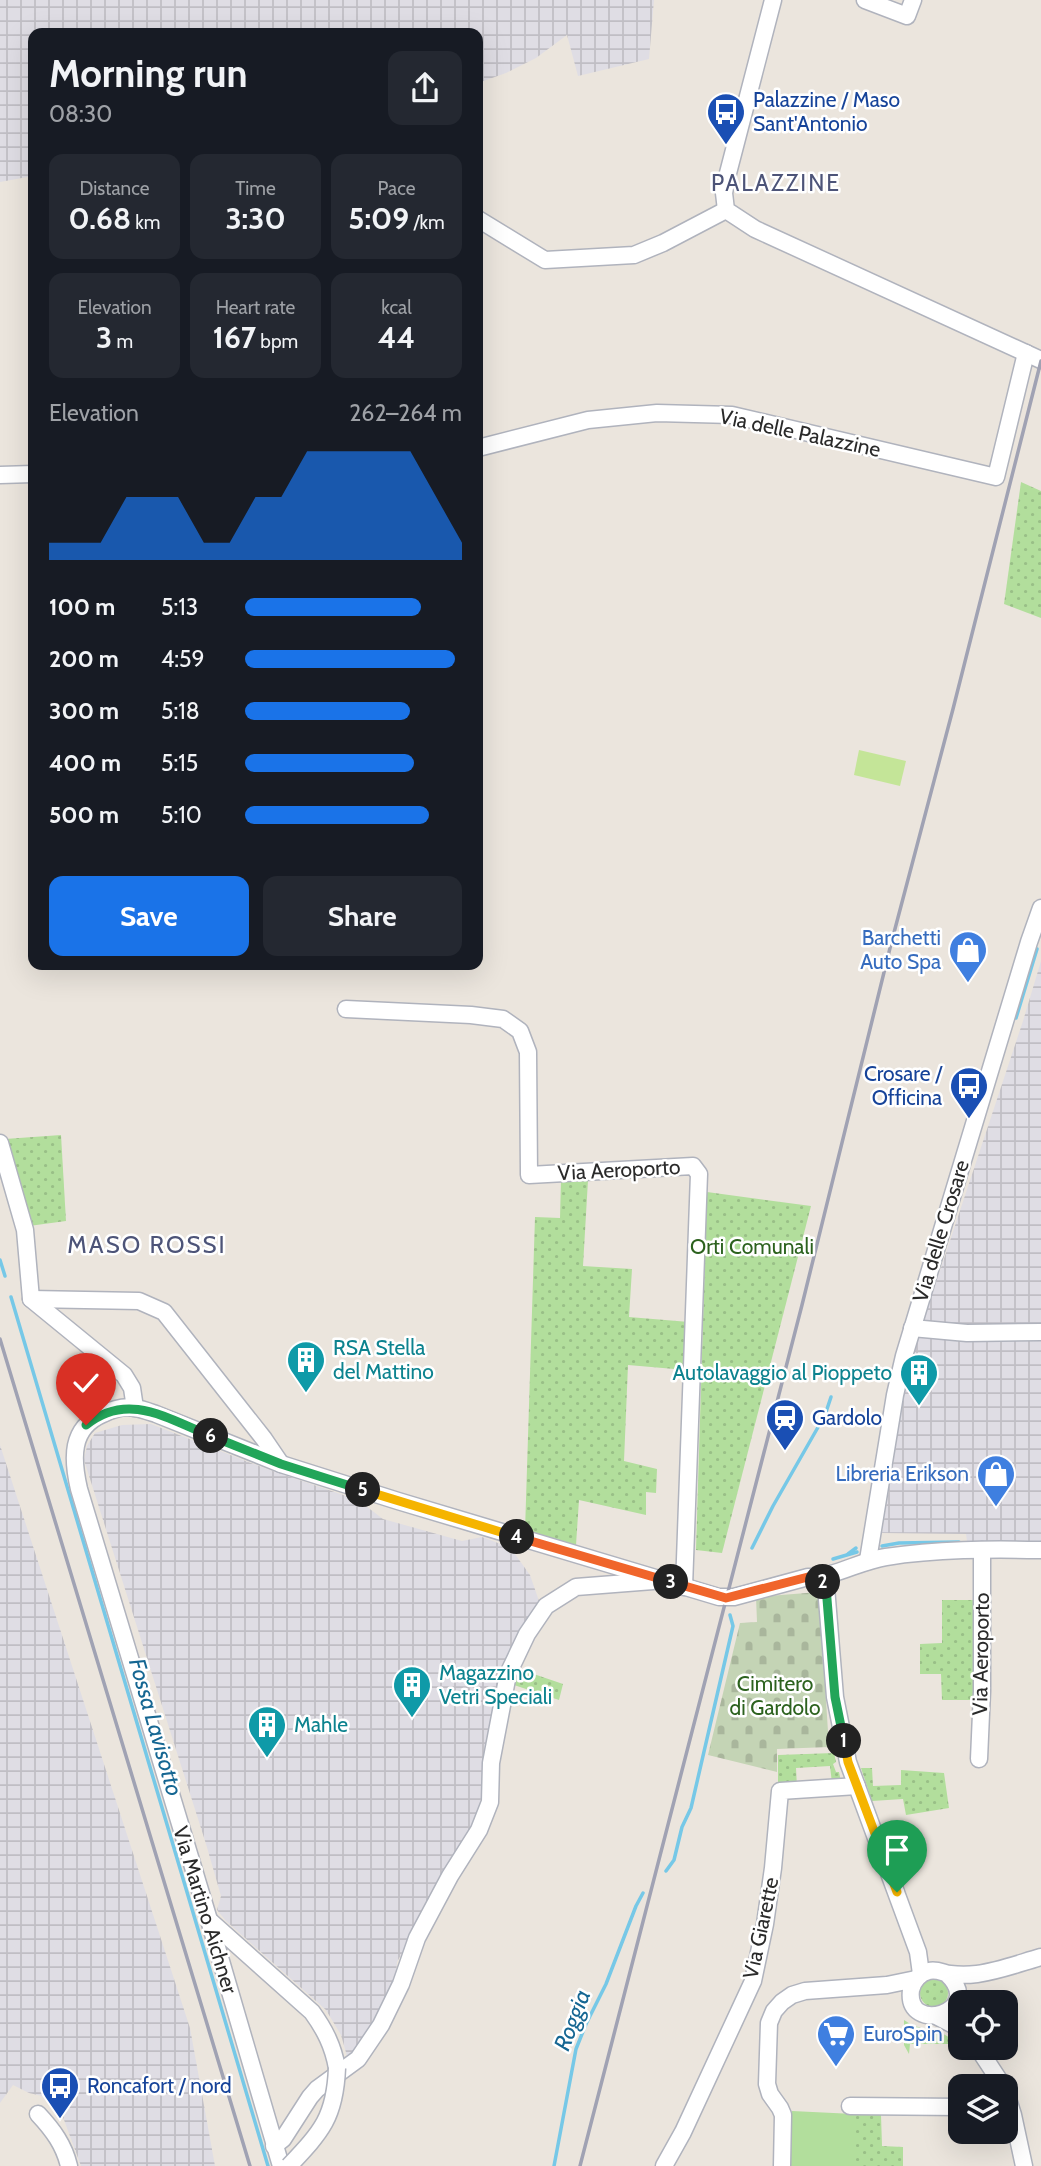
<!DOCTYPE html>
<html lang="en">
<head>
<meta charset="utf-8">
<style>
  body { margin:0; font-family:Cabin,sans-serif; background:#242831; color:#f1f3f6; height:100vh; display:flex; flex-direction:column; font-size:26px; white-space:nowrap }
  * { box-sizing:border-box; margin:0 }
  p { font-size:23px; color:#9ea1a6 }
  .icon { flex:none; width:38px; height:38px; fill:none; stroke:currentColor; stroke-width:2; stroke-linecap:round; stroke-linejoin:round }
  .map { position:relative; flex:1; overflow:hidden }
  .drawer { position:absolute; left:28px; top:28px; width:455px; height:942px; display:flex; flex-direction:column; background:#171b24; border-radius:14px; box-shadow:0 7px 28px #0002 }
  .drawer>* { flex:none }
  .buttons { position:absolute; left:948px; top:1990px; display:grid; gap:14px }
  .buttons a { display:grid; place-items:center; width:70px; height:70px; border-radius:14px; background:#171b24; box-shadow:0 7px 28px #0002; font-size:35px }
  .pin { position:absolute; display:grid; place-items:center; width:60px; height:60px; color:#fff; margin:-72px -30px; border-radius:50% 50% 50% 0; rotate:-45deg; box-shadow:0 0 7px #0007 }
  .pin .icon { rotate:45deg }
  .km { position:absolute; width:35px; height:35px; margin:-18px; border-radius:50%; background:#222; color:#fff; font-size:19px; line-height:35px; text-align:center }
  .round { display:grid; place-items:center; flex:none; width:74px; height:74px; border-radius:14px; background:#242831 }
  .summary { display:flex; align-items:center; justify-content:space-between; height:119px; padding:0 21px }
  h1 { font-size:38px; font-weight:700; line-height:52px }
  .metrics { display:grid; grid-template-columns:repeat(3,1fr); gap:10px; height:119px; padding:7px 21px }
  .metrics div { display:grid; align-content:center; border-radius:14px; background:#242831; text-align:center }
  .metrics b { font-size:30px; font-weight:700 }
  .metrics small { font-size:19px; font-weight:400 }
  .metrics p { font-size:19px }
  .chart { height:196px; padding:14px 21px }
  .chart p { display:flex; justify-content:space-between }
  .chart svg { width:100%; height:126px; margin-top:7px; fill:#1a73e8; opacity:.7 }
  .primary-button { display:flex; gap:14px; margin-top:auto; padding:14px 21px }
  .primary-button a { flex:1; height:80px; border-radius:14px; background:#1a73e8; color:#fff; font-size:28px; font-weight:700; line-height:80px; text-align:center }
  .primary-button a+a { background:#242831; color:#f1f3f6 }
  ul { padding:0 21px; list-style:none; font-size:23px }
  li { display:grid; grid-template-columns:112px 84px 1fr; align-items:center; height:52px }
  li i { height:18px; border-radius:9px; background:#1a73e8 }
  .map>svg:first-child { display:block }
  .industrial { fill:url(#industrial-grid) }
  .grass { fill:url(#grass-dots) }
  .cemetery { fill:url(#cemetery-stones) }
  .park { fill:#b2de9c }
  .pitch { fill:#c4e598 }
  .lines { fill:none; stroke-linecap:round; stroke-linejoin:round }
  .stream { stroke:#76c8e7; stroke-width:3.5 }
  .minor-casing { stroke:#b0b3bd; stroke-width:19 }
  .minor { stroke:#fff; stroke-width:16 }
  .rail { stroke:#a0a2b3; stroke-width:3.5 }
  .minor-bridge-casing { stroke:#b0b3bd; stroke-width:19; stroke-linecap:butt }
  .minor-bridge { stroke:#fff; stroke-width:16 }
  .split-1-casing { stroke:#fff; stroke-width:14 }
  .split-2-casing { stroke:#fff; stroke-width:14 }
  .split-3-casing { stroke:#fff; stroke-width:14 }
  .split-4-casing { stroke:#fff; stroke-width:14 }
  .split-5-casing { stroke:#fff; stroke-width:14 }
  .split-6-casing { stroke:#fff; stroke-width:14 }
  .split-7-casing { stroke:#fff; stroke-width:14 }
  .split-1 { stroke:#f5b400; stroke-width:9 }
  .split-2 { stroke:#22a559; stroke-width:9 }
  .split-3 { stroke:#f0652b; stroke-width:9 }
  .split-4 { stroke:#f0652b; stroke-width:9 }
  .split-5 { stroke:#f5b400; stroke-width:9 }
  .split-6 { stroke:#22a559; stroke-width:9 }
  .split-7 { stroke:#22a559; stroke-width:9 }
  .labels { text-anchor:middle; stroke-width:5; stroke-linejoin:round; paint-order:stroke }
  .transit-label { font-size:21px; fill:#164399; stroke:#fff; text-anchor:start }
  .street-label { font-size:21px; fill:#2a2a2a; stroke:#fff }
  .shop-label { font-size:21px; fill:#366cbe; stroke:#fff; text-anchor:end }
  .park-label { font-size:21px; fill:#2c621e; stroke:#fff }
  .culture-label { font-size:21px; fill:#0d838f; stroke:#fff; text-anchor:start }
  .neighbourhood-label { font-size:23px; letter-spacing:2px; fill:#4d5478; stroke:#fff }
  .water-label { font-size:23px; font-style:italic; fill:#156692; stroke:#fff }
  .quarter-label { font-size:24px; letter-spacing:2px; fill:#4d5478; stroke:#fff }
</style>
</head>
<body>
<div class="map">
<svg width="1041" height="2166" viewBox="0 0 1041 2166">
  <defs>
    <pattern id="industrial-grid" width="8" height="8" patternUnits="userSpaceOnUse" patternTransform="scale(1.75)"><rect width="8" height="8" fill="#dfdde4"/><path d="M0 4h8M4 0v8" fill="none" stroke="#c0bec4"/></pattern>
    <pattern id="grass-dots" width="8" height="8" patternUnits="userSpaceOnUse" patternTransform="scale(1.75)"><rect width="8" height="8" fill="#b2de9c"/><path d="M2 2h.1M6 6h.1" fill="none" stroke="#99bf87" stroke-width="1.8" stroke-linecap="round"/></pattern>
    <pattern id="cemetery-stones" width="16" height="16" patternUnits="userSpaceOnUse" patternTransform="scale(1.75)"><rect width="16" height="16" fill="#c4d4b5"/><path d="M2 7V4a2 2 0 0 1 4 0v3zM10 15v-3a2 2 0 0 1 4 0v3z" fill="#a9b69c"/></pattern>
  </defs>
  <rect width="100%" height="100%" fill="#ebe5dd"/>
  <g class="industrial">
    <polygon points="0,0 654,0 649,59 578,76 567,35 536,58 506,73 478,83 478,33 33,33 33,176 0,182"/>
    <polygon points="1041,961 1041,1543 967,1541 966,1534 882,1533 909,1364 1023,1021"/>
    <polygon points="151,1424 264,1468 358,1500 383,1519 462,1541 482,1537 498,1543 512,1550 530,1575 539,1601 502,1675 486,1752 479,1816 397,1962 396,1976 381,2014 354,2051 347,2056 341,2035 326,2010 226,1921 217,1910 221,1896 206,1844 84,1460 87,1446 95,1433 122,1425"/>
    <polygon points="0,1445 190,2028 215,2166 81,2166 60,2109 51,2098 29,2093 13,2085 0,2103"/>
  </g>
  <g class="grass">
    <polygon points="1021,482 1041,491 1041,618 1004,604"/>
    <polygon points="61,1135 66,1221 29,1226 5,1139"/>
    <polygon points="561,1180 588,1180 583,1266 632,1269 629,1317 689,1322 686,1370 628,1365 624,1461 657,1469 656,1493 646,1492 646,1515 579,1500 576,1545 525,1531 535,1217 560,1218"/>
    <polygon points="707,1192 811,1206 722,1553 696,1550"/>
    <polygon points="942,1600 979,1600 978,1700 942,1700 941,1674 920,1674 920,1644 942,1643"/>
    <polygon points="519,1669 563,1684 559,1700 514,1685"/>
    <polygon points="834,1753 836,1762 833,1764 836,1772 839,1772 841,1782 832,1783 830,1766 796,1768 797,1787 778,1788 778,1755"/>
    <polygon points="861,1768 872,1768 873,1786 901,1785 901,1770 944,1773 949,1808 906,1815 903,1799 872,1801"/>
    <circle cx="934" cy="1993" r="14"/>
    <path d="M 904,2020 C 918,2030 928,2028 943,2034 C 950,2037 951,2041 959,2040 L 961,2044 L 910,2044 L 909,2054 L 904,2045 Z"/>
    <polygon points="854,2114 881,2115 882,2146 903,2147 903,2166 854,2166"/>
  </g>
  <polygon class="cemetery" points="819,1592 829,1747 777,1749 777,1772 708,1755 740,1623 757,1622 756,1597"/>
  <polygon class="park" points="792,2111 854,2114 854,2166 789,2166 789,2131"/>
  <polygon class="pitch" points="859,750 906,761 900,786 854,775"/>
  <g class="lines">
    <g class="stream">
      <polyline points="1016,1018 1037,949"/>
      <polyline points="0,1260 5,1276"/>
      <polyline points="11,1297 268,2166"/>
      <polyline points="882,1546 899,1543 959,1542"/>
      <polyline points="752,1548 773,1506 825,1415 831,1397"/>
      <polyline points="848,1554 856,1548"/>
      <polyline points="833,1559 857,1552"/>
      <polyline points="666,1871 674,1860 682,1827 691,1808 733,1626 730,1615"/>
      <polyline points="554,2166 576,2049 586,2024 606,1984 636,1906 643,1893"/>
    </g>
    <defs>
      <g id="minor">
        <polyline points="773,0 727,177 724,193 726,210 755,229 1041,360"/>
        <polyline points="865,0 907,16 913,0"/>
        <polyline points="478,219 545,260 634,255 663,243 726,210"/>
        <polyline points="478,448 588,420 657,413 732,415 996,477 1026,353"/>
        <polyline points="0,475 33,474"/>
        <polyline points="346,1009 471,1015 503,1019 520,1031 528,1052 529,1175 693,1166 699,1174 684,1587"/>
        <polyline points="0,1143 25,1230 31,1299 124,1375 132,1388 135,1408"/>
        <polyline points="31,1299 139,1301 164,1312 264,1439 281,1464"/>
        <polyline points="912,1328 967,1333 1041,1332"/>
        <polyline points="868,1560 895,1395 904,1356 1029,942 1041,908"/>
        <polyline points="820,1577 826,1587 835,1697 848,1762 918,1952 921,1974"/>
        <polyline points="979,1759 982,1691 982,1550"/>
        <path d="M 209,1920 L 312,2012 C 325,2030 333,2046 337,2068"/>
        <path d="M 947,1974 C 987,2012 905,2036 911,1990 C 913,1981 920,1973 929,1971 C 937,1969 943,1973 950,1974 C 958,1975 969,1975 977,1974 C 999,1971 1020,1963 1041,1957"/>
        <polyline points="936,2016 961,2029"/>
        <polyline points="978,2048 1003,2086"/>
        <polyline points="1006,2093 1013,2115 1024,2166"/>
        <polyline points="850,2106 961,2107"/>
        <path d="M 38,2114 C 53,2130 64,2145 69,2166"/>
        <polyline points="274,2146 283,2139 310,2097 317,2089 358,2059 381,2025 401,1984 417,1938 450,1876 479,1830 490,1802 491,1763 508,1674 527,1634 546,1606 576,1587 653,1581"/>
        <path d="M 281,2166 L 209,1920 L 79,1489 C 72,1459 70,1428 103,1414 C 113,1409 125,1406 135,1408 C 142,1409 150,1412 156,1414 L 281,1464 L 398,1501 L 719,1597 L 734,1597 L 808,1577 C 834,1578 859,1561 886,1557 C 937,1549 989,1549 1041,1550"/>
        <polyline points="664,2166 683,2132 753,1981 765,1924 773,1868 780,1791 857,1786"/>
        <polyline points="782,2166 783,2115 780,2108 770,2094 767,2084 769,2023 774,2011 782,2002 792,1995 805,1991 887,1985 916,1979"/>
      </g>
    </defs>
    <use href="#minor" class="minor-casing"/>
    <use href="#minor" class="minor"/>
    <g class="rail">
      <polyline points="0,1339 250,2166"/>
      <polyline points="580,2166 802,1305 891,944 953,709 1041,361"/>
    </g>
    <defs>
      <path id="minor-bridge" d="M 289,2166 C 322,2131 335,2117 337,2068"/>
    </defs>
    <use href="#minor-bridge" class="minor-bridge-casing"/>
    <use href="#minor-bridge" class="minor-bridge"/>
  </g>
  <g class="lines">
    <defs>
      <polyline id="split-1" points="844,1741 848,1762 897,1892"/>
      <polyline id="split-2" points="823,1582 826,1587 835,1697 844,1741"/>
      <polyline id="split-3" points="671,1582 726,1598 808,1577 820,1577 823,1582"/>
      <polyline id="split-4" points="517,1537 671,1582"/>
      <polyline id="split-5" points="363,1490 517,1537"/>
      <polyline id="split-6" points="211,1436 281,1464 363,1490"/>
      <path id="split-7" d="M 86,1425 C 128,1391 168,1419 211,1436"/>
    </defs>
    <use href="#split-1" class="split-1-casing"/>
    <use href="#split-2" class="split-2-casing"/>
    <use href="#split-3" class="split-3-casing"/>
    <use href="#split-4" class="split-4-casing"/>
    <use href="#split-5" class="split-5-casing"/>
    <use href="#split-6" class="split-6-casing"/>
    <use href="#split-7" class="split-7-casing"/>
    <use href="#split-1" class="split-1"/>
    <use href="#split-2" class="split-2"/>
    <use href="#split-3" class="split-3"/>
    <use href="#split-4" class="split-4"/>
    <use href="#split-5" class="split-5"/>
    <use href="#split-6" class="split-6"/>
    <use href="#split-7" class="split-7"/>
  </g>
  <defs>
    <symbol id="bus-pin" viewBox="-11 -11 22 30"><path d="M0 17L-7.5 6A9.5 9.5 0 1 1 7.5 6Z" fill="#1a4fb4" stroke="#fff"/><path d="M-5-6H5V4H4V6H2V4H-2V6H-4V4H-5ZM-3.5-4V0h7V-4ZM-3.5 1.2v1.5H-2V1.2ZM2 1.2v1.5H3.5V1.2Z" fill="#fff"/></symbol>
    <symbol id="shop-pin" viewBox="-11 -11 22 30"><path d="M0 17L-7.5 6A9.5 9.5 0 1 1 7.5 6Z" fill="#3f7fe0" stroke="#fff"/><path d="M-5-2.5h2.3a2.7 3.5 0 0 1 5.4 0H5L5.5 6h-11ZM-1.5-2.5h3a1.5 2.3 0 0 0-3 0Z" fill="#fff"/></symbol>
    <symbol id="building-pin" viewBox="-11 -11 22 30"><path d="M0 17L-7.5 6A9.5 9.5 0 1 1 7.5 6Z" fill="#0f9aa8" stroke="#fff"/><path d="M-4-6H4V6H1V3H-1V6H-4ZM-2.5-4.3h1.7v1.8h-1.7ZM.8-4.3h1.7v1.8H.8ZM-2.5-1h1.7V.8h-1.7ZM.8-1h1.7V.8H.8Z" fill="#fff"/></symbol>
    <symbol id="station-pin" viewBox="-11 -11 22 30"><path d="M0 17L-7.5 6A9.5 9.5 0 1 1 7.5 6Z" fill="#1a4fb4" stroke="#fff"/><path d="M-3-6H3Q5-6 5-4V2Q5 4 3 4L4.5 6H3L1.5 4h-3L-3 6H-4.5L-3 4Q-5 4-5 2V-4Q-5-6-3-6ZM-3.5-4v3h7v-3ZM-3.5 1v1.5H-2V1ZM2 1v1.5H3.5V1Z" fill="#fff"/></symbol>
    <symbol id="supermarket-pin" viewBox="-11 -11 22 30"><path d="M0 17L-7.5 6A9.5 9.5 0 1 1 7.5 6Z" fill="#3f7fe0" stroke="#fff"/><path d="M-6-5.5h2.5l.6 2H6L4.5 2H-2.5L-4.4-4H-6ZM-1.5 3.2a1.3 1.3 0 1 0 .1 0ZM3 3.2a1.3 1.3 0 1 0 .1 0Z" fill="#fff"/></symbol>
  </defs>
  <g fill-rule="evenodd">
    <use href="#bus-pin" x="704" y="90" width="44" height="60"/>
    <use href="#shop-pin" x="946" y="928" width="44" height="60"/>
    <use href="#bus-pin" x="947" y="1064" width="44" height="60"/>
    <use href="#building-pin" x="284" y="1338" width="44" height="60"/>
    <use href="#building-pin" x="897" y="1351" width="44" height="60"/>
    <use href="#station-pin" x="763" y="1396" width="44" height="60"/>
    <use href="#shop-pin" x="974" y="1452" width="44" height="60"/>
    <use href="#building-pin" x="390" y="1663" width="44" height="60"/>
    <use href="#building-pin" x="245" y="1703" width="44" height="60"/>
    <use href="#supermarket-pin" x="814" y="2012" width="44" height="60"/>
    <use href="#bus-pin" x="38" y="2064" width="44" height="60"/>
  </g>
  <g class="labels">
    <g class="transit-label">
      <text x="753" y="107">Palazzine / Maso<tspan x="753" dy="24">Sant'Antonio</tspan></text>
      <text x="942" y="1081" text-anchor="end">Crosare /<tspan x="942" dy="24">Officina</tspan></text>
      <text x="812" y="1425">Gardolo</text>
      <text x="87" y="2093">Roncafort / nord</text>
    </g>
    <g class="street-label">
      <text transform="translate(800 433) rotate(12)" y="7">Via delle Palazzine</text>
      <text transform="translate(619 1170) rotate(-3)" y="7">Via Aeroporto</text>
      <text transform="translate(941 1231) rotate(-73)" y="7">Via delle Crosare</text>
      <text transform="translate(981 1654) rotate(-89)" y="7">Via Aeroporto</text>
      <text transform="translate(205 1910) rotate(73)" y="7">Via Martino Aichner</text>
      <text transform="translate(761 1928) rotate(-78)" y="7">Via Giarette</text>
    </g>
    <g class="shop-label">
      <text x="941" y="945">Barchetti<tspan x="941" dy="24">Auto Spa</tspan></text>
      <text x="969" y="1481">Libreria Erikson</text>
      <text x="863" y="2041" text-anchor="start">EuroSpin</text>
    </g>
    <g class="park-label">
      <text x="752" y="1254">Orti Comunali</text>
      <text x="775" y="1691">Cimitero<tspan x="775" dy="24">di Gardolo</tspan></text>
    </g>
    <g class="culture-label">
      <text x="333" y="1355">RSA Stella<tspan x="333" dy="24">del Mattino</tspan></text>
      <text x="892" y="1380" text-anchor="end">Autolavaggio al Pioppeto</text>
      <text x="439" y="1680">Magazzino<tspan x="439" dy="24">Vetri Speciali</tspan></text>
      <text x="294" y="1732">Mahle</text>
    </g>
    <g class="neighbourhood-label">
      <text x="776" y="191">PALAZZINE</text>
    </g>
    <g class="water-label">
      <text transform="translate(156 1727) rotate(74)" y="8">Fossa Lavisotto</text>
      <text transform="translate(572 2020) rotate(-69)" y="8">Roggia</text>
    </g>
    <g class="quarter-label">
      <text x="147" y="1253">MASO ROSSI</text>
    </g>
  </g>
</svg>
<div class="buttons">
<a><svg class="icon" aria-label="locate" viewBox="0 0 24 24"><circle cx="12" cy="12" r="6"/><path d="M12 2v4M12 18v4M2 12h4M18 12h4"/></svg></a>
<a><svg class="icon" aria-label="layers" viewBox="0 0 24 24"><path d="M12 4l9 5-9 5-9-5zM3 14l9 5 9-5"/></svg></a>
</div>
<div class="pin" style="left:897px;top:1892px;background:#1e9e55"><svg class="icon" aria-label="arrive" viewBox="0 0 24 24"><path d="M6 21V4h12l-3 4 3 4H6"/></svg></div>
<div class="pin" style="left:86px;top:1425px;background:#d93025"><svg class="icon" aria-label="check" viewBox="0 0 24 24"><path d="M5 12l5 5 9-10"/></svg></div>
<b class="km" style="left:844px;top:1741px">1</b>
<b class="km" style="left:823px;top:1582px">2</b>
<b class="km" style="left:671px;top:1582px">3</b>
<b class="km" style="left:517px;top:1537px">4</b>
<b class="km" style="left:363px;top:1490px">5</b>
<b class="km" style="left:211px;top:1436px">6</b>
<section class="drawer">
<div class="summary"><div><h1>Morning run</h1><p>08:30</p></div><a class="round"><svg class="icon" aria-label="share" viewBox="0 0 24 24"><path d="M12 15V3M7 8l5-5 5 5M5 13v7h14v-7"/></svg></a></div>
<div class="metrics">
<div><p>Distance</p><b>0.68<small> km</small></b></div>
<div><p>Time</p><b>3:30</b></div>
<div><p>Pace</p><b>5:09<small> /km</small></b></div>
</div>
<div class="metrics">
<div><p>Elevation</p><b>3<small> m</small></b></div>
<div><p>Heart rate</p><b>167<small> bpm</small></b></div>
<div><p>kcal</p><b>44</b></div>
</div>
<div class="chart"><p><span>Elevation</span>262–264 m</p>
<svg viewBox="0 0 160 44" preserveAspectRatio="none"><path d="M0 44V38L10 38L20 38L30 22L40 22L50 22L60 38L70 38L80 22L90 22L100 6L110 6L120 6L130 6L140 6L150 22L160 38V44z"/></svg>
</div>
<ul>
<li><b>100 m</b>5:13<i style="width:81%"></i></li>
<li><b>200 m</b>4:59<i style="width:97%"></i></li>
<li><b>300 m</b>5:18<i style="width:76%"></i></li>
<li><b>400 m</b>5:15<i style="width:78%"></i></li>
<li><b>500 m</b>5:10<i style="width:85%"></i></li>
</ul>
<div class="primary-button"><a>Save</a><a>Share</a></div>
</section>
</div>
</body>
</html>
